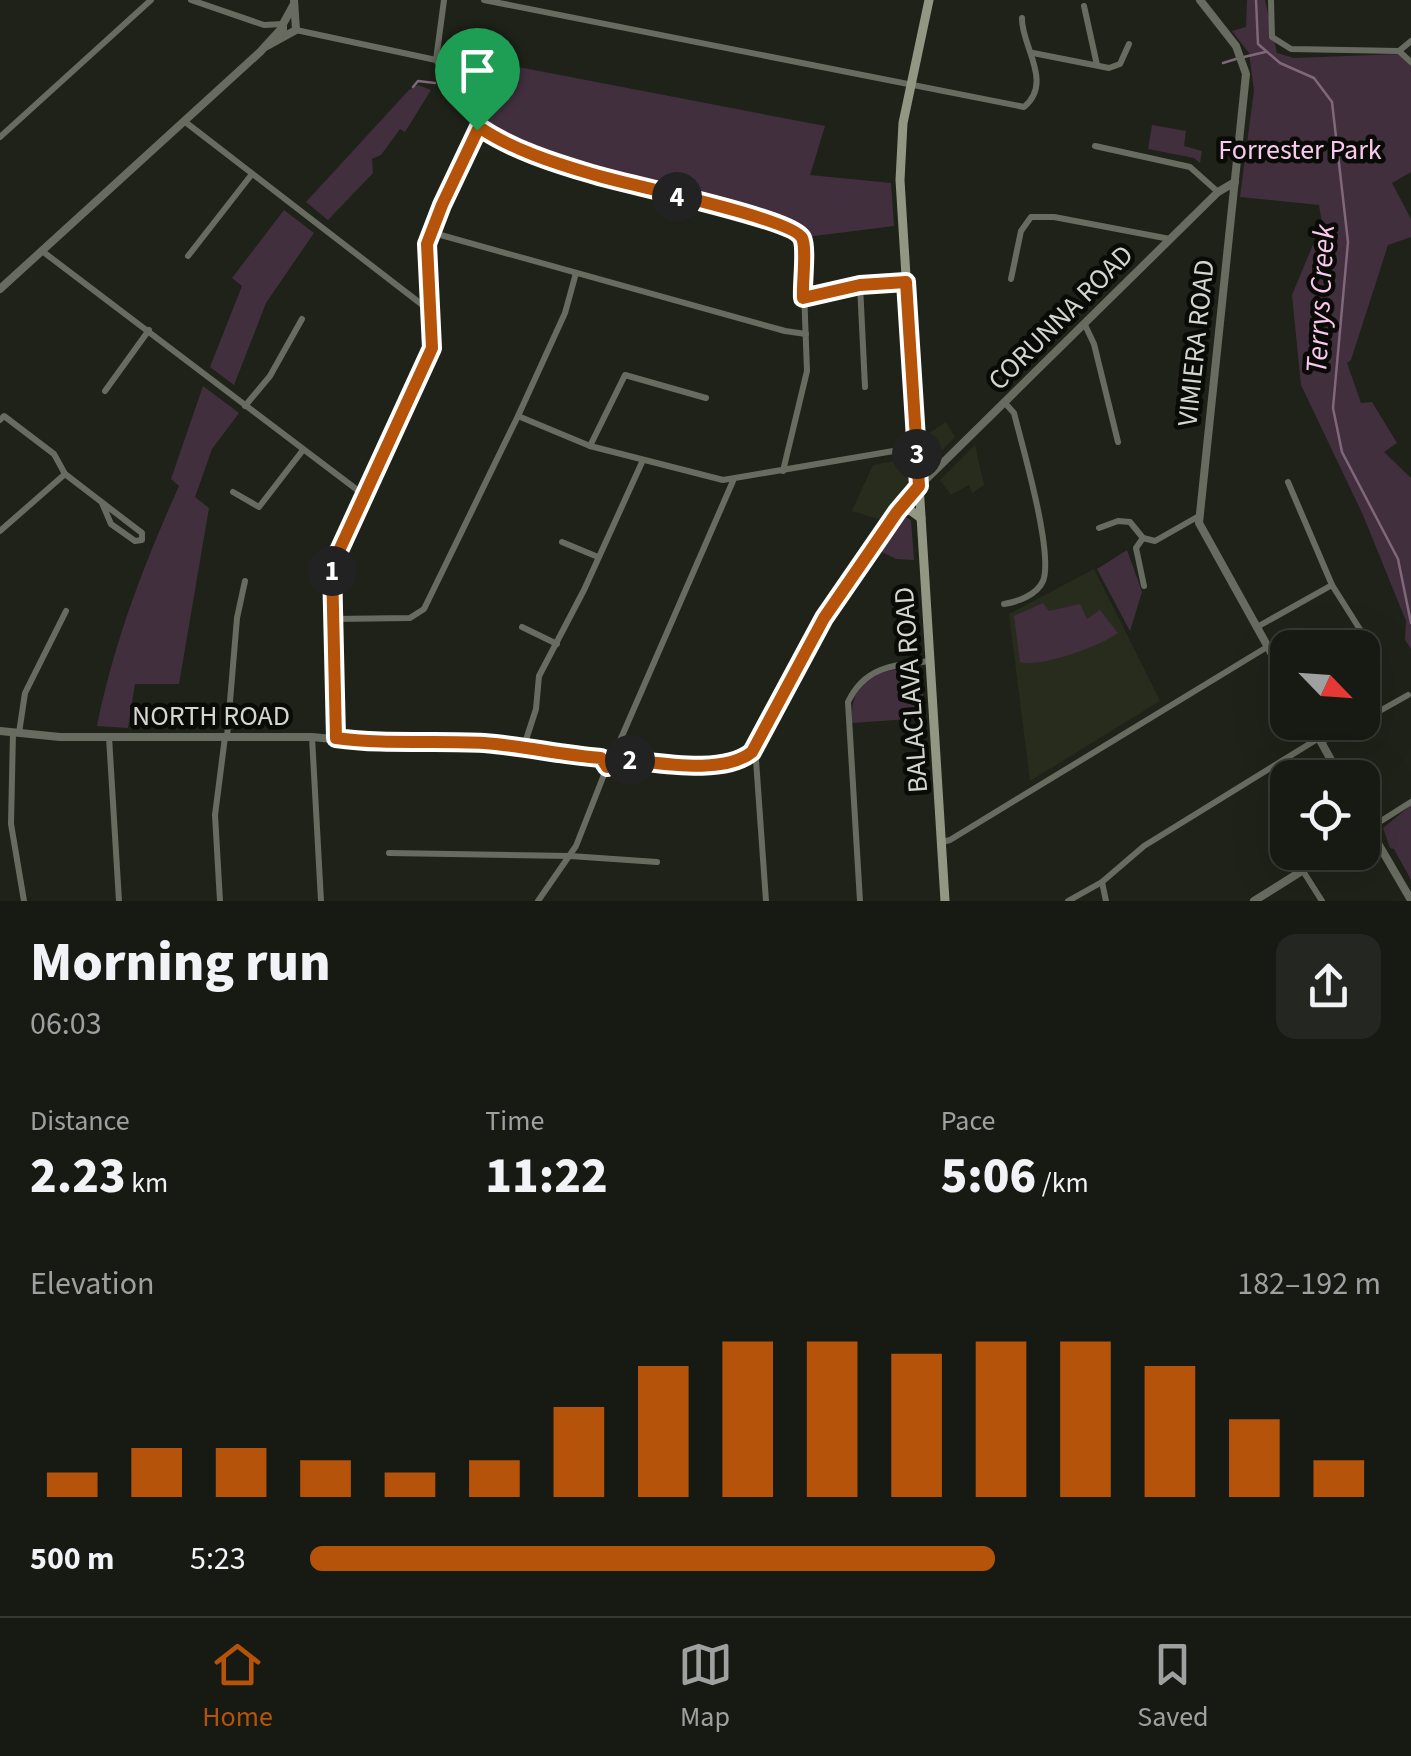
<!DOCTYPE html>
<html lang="en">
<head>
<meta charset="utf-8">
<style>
  body { margin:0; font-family:"Source Sans 3",sans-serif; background:#242721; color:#f1f3f6; height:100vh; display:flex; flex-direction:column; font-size:38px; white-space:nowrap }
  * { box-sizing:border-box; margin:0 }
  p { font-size:32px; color:#9ea1a0 }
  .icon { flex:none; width:55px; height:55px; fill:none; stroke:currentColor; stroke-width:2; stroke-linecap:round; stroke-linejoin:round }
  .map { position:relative; height:901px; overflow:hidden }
  .drawer { display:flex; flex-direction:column; background:#171a13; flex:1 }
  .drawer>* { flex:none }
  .needle { width:65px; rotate:115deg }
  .fabs { position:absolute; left:1270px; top:630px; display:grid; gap:20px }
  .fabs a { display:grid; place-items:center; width:110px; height:110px; border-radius:20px; background:#171a13; box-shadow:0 10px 40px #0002,0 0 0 2px #363833; font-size:50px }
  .pin { position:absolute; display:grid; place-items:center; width:85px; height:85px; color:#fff; margin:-102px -42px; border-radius:50% 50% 50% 0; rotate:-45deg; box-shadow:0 0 10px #0007 }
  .pin .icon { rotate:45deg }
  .km { position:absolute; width:50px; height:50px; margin:-25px; border-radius:50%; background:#222; color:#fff; font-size:28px; line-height:50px; text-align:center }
  .round { display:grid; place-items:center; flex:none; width:105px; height:105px; border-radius:20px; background:#242721 }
  .headline { display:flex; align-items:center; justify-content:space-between; height:170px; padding:0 30px }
  h1 { font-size:55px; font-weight:800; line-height:75px }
  .metrics { display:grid; grid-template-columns:repeat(3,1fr); gap:15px; height:170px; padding:10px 30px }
  .metrics div { display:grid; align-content:center }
  .metrics b { font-size:50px; font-weight:800 }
  .metrics small { font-size:28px; font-weight:400 }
  .metrics p { font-size:28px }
  .chart { height:280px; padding:20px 30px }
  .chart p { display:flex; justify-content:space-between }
  .chart svg { width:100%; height:180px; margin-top:10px; stroke:#b45309; stroke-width:6 }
  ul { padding:0 30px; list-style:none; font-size:32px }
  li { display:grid; grid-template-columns:160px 120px 1fr; align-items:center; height:75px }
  li i { height:25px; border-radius:12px; background:#b45309 }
  .tabs { display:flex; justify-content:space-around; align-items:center; height:140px; border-top:2px solid #363833; background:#171a13; font-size:28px; color:#9ea1a0 }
  .tabs a { display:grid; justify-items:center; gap:5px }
  .tabs .on { color:#b45309 }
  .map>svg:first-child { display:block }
  .built { fill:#282c1d }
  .green { fill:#412f3d }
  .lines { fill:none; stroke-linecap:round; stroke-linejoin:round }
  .stream { stroke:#80677b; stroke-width:2.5 }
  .minor { stroke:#686c60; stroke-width:6 }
  .tertiary { stroke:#686c60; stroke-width:8 }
  .secondary { stroke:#919783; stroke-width:9 }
  .route-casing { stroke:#fff; stroke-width:20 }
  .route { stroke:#b45309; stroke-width:12 }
  .labels { text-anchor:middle; stroke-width:9; stroke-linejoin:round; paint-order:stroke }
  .park-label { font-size:28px; fill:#fac9ef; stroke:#0a0b07 }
  .street-label { font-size:28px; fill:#d4d6d0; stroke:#0a0b07 }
  .water-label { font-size:30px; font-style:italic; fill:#f9c9ef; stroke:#0a0b07 }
</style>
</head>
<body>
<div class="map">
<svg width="1411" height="901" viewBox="0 0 1411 901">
  <rect width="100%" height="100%" fill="#1f2219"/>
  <g class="built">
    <polygon points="946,422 955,437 929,464 926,435"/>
    <polygon points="975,445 984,485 972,493 969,485 951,495 940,480"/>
    <polygon points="900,460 907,462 909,480 881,520 852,511 873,465"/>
    <polygon points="1094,569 1160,701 1030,781 1009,614"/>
  </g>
  <g class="green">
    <polygon points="1247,0 1265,0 1277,53 1294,58 1400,54 1411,65 1411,172 1392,183 1411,219 1411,237 1388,245 1351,360 1347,363 1361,403 1372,402 1397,443 1384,452 1411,478 1411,649 1405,640 1406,621 1363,515 1301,385 1292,295 1322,223 1319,205 1240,197 1254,90 1249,53 1232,31 1246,27"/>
    <polygon points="440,52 825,126 810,175 891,183 894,226 806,237 794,225 774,218 717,200 610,174 486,128"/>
    <polygon points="418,85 431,90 405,132 400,129 381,155 372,159 373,173 328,220 306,202 409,90"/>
    <polygon points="1152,125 1186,131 1184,146 1202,151 1200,163 1194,158 1148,149"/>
    <polygon points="284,210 314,233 266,303 234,385 210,367 242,286 232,278"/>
    <path d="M 203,386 L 239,413 L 212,449 L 195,497 L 209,508 L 179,684 L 135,684 L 128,728 L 97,726 C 114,642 144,564 179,486 L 171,479 Z"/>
    <polygon points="905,517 911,520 914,560 896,559 880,551"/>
    <polygon points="1127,550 1142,592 1130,631 1097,569"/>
    <path d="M 1043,603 L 1049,611 L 1080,604 L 1087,619 L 1100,610 L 1118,633 C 1102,645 1042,668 1020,662 L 1014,616 Z"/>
    <path d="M 917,668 L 922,673 L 924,718 L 852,723 C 849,678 878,669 917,668 Z"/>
    <polygon points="1411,805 1411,880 1394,849 1390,848 1383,828"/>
  </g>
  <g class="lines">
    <g class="stream">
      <polyline points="1256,0 1258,44 1280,63 1314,78 1332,102 1348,242 1333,408 1342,452 1398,559 1411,623"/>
      <polyline points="1244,57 1265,52"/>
      <polyline points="1223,63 1236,59"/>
      <polyline points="413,87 418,81 435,83"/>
    </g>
    <g class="minor">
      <polyline points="191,0 264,25 283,24"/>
      <path d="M 484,0 L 1024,107 C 1054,82 1021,46 1022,18"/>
      <polyline points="1271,0 1272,37 1291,49 1399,51 1411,62"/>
      <polyline points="1084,6 1097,65"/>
      <polyline points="296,30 436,60"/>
      <polyline points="1399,51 1411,41"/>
      <polyline points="1033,53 1109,68 1120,64 1129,44"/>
      <polyline points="436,60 483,130 548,160 590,174 648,191 715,204 791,227 802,236 807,371 783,471"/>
      <polyline points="436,60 444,0"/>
      <polyline points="184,121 429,310"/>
      <polyline points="0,137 151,0"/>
      <polyline points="1095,146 1190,167 1218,192"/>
      <polyline points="430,232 785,331 806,334"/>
      <polyline points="42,251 364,495"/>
      <polyline points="188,256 252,174"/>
      <polyline points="1011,279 1021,231 1031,217 1054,217 1170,239"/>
      <polyline points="860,285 865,387"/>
      <polyline points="803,298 860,285 906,282"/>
      <polyline points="1085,325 1094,344 1118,442"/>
      <polyline points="105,391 149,330"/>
      <polyline points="245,406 270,376 302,319"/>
      <polyline points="518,416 590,446 723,480 917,447"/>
      <polyline points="0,420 4,416 54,454 65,474 142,533 142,540 135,541 111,524 102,503"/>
      <polyline points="590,446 625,375 706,398"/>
      <polyline points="1288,482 1332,585 1361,631"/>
      <polyline points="233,492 259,507 303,450"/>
      <polyline points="1099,528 1118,521 1130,522 1143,538 1155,541 1199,516"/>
      <polyline points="0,531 65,474"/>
      <polyline points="1143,538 1136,548 1144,586"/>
      <polyline points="562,542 598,557"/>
      <path d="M 1004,604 C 1017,602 1037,595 1043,581 C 1054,554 1022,445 1014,413 L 1005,403"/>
      <polyline points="332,619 410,618 424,609 518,416 565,313 576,273"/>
      <polyline points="522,627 557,644"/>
      <polyline points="1257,627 1332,585"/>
      <polyline points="1362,721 1408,695"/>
      <polyline points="13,732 11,824 24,901"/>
      <polyline points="19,733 25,693 66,611"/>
      <polyline points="109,737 119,901"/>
      <polyline points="227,737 237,618 245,581"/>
      <polyline points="312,737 321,901"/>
      <polyline points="336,738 332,566 432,348 427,254 430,232 479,128"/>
      <polyline points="1321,742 1359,722"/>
      <polyline points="524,746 536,709 539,676 584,590 643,460"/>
      <polyline points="615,752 733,481"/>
      <polyline points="753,752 756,760 766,901"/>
      <polyline points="1370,828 1411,802"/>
      <polyline points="942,842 950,840 1267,647"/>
      <polyline points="389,853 570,856 657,862"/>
      <polyline points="1303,871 1322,901"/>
      <polyline points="1102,882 1106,901"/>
      <polyline points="220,901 215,815 225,737"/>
      <polyline points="538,901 576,846 607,767"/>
      <path d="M 860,901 L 848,702 C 865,666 894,665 930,661"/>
      <polyline points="1068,901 1102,882 1144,846 1319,738"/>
    </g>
    <g class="tertiary">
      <polyline points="1200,0 1236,46 1246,74 1199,523 1288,683"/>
      <polyline points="283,31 283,24 294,4"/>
      <polyline points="267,46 296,30 294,0"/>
      <polyline points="0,289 260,52 282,28"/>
      <polyline points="1310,722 1341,778"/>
      <polyline points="0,731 60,737 312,737 364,742 482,743 601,758"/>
      <polyline points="601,758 607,767 619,759"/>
      <polyline points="601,758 612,751 618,753 619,759"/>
      <path d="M 619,759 C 657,762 722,776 753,752 L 823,617 L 908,497 L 1218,192 L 1235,182"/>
      <polyline points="1362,816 1411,900"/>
      <polyline points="1254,901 1332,852"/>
    </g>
    <g class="secondary">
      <polyline points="929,0 903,123 900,180 945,901"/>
      <polyline points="897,512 910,510 921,518"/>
    </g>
  </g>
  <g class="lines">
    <defs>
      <path id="route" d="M 479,127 C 511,149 554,163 592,174 C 623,184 792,218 802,238 C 807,248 802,284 803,298 L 860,285 L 906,282 L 919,486 L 897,512 L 824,618 L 752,752 C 722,776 657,762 620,759 L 607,767 L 601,758 C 561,755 524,746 484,743 C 435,740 385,745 336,738 L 332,566 L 432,348 L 427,244 L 442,205 Z"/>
    </defs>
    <use href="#route" class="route-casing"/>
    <use href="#route" class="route"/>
  </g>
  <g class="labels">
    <g class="park-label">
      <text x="1300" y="159">Forrester Park</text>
    </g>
    <g class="street-label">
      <text transform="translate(1060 317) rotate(-45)" y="10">CORUNNA ROAD</text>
      <text transform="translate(1195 343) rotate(-84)" y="10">VIMIERA ROAD</text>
      <text transform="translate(910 690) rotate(-94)" y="10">BALACLAVA ROAD</text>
      <text x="211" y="725">NORTH ROAD</text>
    </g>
    <g class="water-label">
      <text transform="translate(1320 299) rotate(-87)" y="10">Terrys Creek</text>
    </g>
  </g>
</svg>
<div class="fabs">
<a><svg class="needle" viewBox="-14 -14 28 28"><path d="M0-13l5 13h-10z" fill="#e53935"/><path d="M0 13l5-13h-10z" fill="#9ea1a0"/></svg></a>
<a><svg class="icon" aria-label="locate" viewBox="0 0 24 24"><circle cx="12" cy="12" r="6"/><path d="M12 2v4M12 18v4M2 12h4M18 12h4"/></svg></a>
</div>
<div class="pin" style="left:477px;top:130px;background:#1e9e55"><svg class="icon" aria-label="arrive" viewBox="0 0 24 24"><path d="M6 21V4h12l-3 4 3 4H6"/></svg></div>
<b class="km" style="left:332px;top:571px">1</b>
<b class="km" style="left:630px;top:760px">2</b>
<b class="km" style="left:917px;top:454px">3</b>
<b class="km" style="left:677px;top:197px">4</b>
</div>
<section class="drawer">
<div class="headline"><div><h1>Morning run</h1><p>06:03</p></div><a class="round"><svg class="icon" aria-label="share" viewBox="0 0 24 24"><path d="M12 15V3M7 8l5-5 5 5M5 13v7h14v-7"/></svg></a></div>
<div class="metrics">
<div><p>Distance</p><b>2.23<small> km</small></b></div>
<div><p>Time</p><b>11:22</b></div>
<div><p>Pace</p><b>5:06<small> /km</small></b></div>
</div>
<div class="chart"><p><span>Elevation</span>182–192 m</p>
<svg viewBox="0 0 160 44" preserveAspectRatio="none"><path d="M5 44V38M15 44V32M25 44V32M35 44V35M45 44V38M55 44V35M65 44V22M75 44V12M85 44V6M95 44V6M105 44V9M115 44V6M125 44V6M135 44V12M145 44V25M155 44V35"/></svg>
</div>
<ul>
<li><b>500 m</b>5:23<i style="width:64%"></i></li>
</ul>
</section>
<nav class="tabs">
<a class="on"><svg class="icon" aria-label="home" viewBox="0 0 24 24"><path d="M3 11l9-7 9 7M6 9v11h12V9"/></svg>Home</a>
<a><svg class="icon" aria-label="map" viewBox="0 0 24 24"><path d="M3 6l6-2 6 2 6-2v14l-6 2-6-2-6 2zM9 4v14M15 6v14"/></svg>Map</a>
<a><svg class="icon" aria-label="saved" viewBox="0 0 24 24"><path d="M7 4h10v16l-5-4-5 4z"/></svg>Saved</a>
</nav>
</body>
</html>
